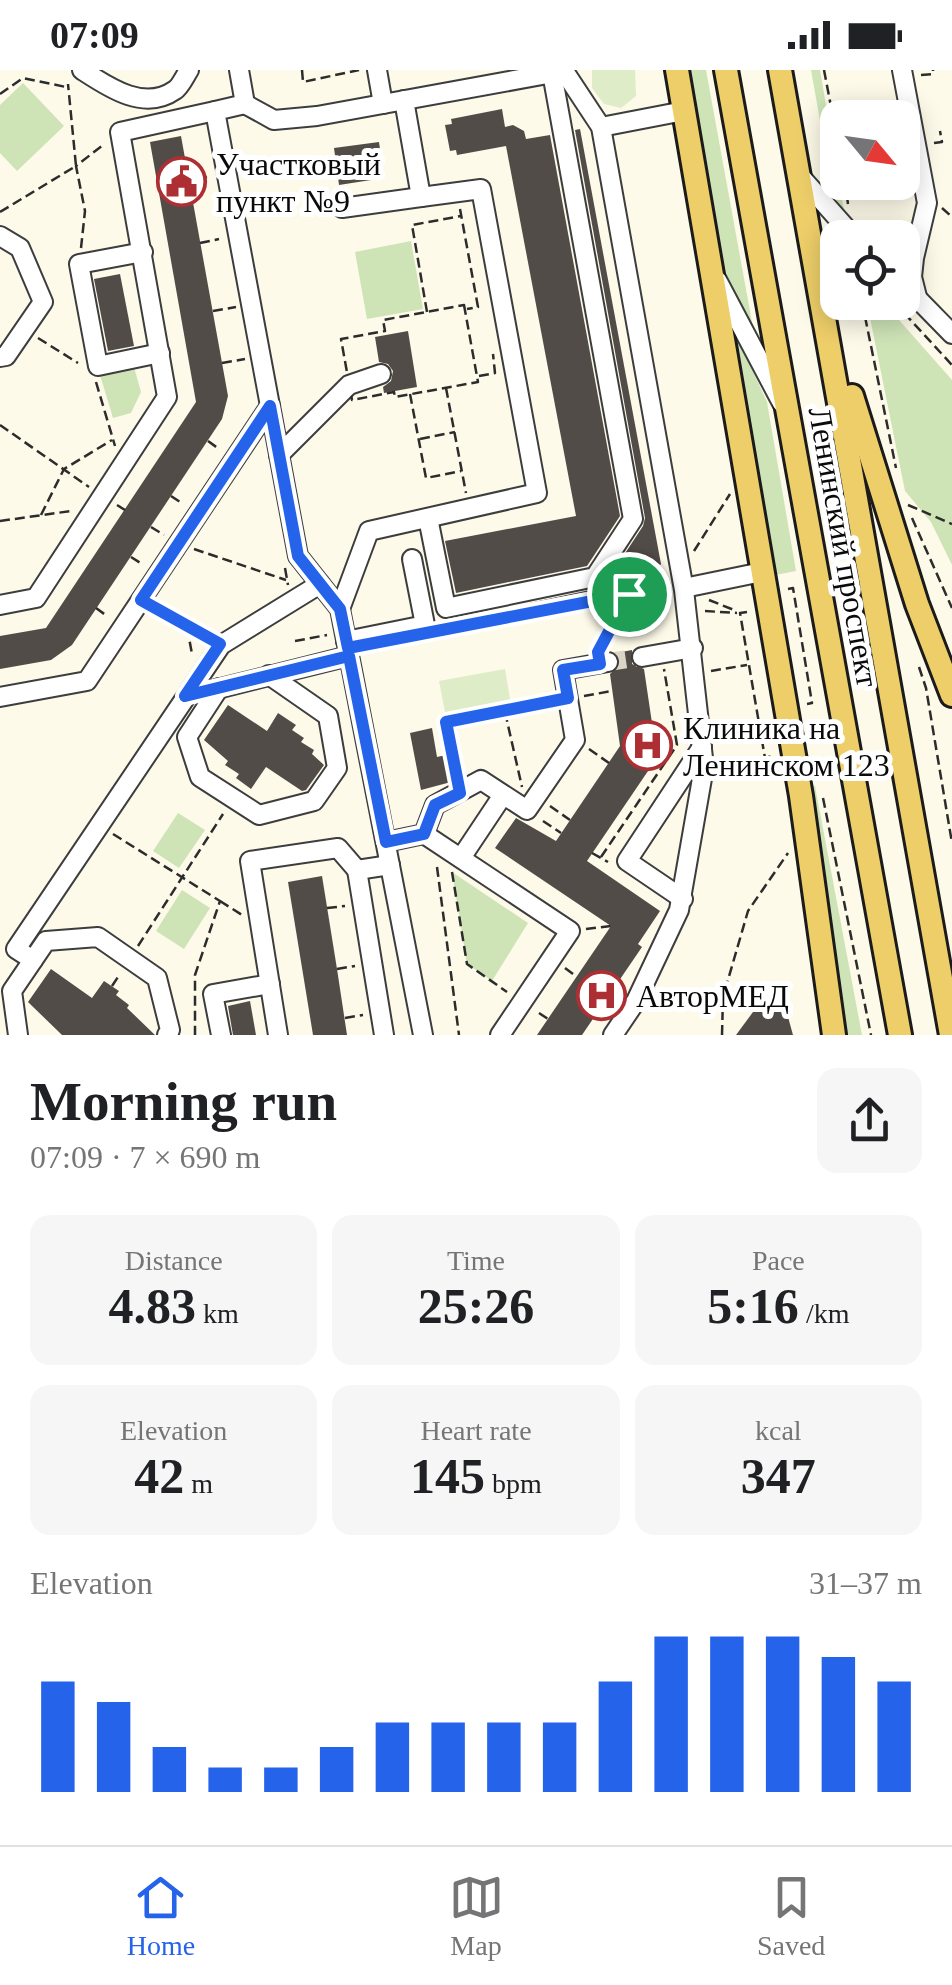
<!DOCTYPE html>
<html lang="en">
<head>
<meta charset="utf-8">
<style>
  body { margin:0; font-family:Georgia,serif; background:#f6f6f6; color:#202124; height:100vh; display:flex; flex-direction:column; font-size:38px; white-space:nowrap }
  * { box-sizing:border-box; margin:0 }
  p { font-size:32px; color:#757577 }
  .icon { flex:none; width:55px; height:55px; fill:none; stroke:currentColor; stroke-width:2; stroke-linecap:round; stroke-linejoin:round }
  .map { position:relative; height:965px; overflow:hidden }
  .sheet { display:flex; flex-direction:column; background:#fff; flex:1 }
  .sheet>* { flex:none }
  .needle { width:65px; rotate:119deg }
  .fabs { position:absolute; left:820px; top:30px; display:grid; gap:20px }
  .fabs a { display:grid; place-items:center; width:100px; height:100px; border-radius:20px; background:#fff; box-shadow:0 5px 25px #0003; font-size:50px }
  .pin { position:absolute; display:grid; place-items:center; width:85px; height:85px; color:#fff; margin:-42px; border:5px solid #fff; border-radius:50%; box-shadow:0 2px 10px #0007 }
  .round { display:grid; place-items:center; flex:none; width:105px; height:105px; border-radius:20px; background:#f6f6f6 }
  .head { display:flex; align-items:center; justify-content:space-between; height:170px; padding:0 30px }
  h1 { font-size:55px; font-weight:700; line-height:75px }
  .stats { display:grid; grid-template-columns:repeat(3,1fr); gap:15px; height:170px; padding:10px 30px }
  .stats div { display:grid; align-content:center; border-radius:20px; background:#f6f6f6; text-align:center }
  .stats b { font-size:50px; font-weight:700 }
  .stats small { font-size:28px; font-weight:400 }
  .stats p { font-size:28px }
  .chart { height:280px; padding:20px 30px }
  .chart p { display:flex; justify-content:space-between }
  .chart svg { width:100%; height:180px; margin-top:10px; stroke:#2563eb; stroke-width:6 }
  .status { display:flex; justify-content:space-between; align-items:center; height:70px; padding:0 50px; background:#fff; direction:ltr }
  .status svg { height:28px; fill:currentColor }
  .tab-bar { display:flex; justify-content:space-around; align-items:center; height:140px; border-top:2px solid #e0e0e0; background:#fff; font-size:28px; color:#757577 }
  .tab-bar a { display:grid; justify-items:center; gap:5px }
  .tab-bar .current { color:#2563eb }
  .map>svg:first-child { display:block }
  .green { fill:#cee4b7 }
  .pitch { fill:#dfecc8 }
  .building { fill:#524c48 }
  .lines { fill:none; stroke-linecap:round; stroke-linejoin:round }
  .minor-tunnel { stroke:#d9d6c8; stroke-width:18; stroke-dasharray:18 9; stroke-linecap:butt }
  .minor-casing { stroke:#3d3d3d; stroke-width:22 }
  .major-casing { stroke:#1b1b1b; stroke-width:28 }
  .path { stroke:#2c2c2c; stroke-width:2.5; stroke-dasharray:10 5; stroke-linecap:butt }
  .minor { stroke:#fff; stroke-width:18 }
  .major { stroke:#edce69; stroke-width:22 }
  .route-casing { stroke:#fff; stroke-width:20 }
  .route { stroke:#2563eb; stroke-width:12 }
  .labels { text-anchor:middle; stroke-width:10; stroke-linejoin:round; paint-order:stroke }
  .poi-label { font-size:32px; fill:#0a0a0a; stroke:#fff; text-anchor:start }
  .street-label { font-size:32px; fill:#0a0a0a; stroke:#fff }
</style>
</head>
<body>
<div class="status"><b>07:09</b><svg viewBox="0 0 49 12"><path d="M0 12V9h3v3zM5 12V6h3v6zM10 12V3h3v9zM15 12V0h3v12zM26 1h20v11H26zM47 4h2v5h-2z"/></svg></div>
<div class="map">
<svg width="952" height="965" viewBox="0 0 952 965">
  <rect width="100%" height="100%" fill="#fdfae9"/>
  <g class="green">
    <polygon points="683,0 706,0 754,263 751,262 722,196 713,165"/>
    <polygon points="811,0 820,0 845,146 833,124"/>
    <polygon points="23,13 64,56 17,101 0,83 0,35"/>
    <polygon points="411,171 423,239 367,249 355,182"/>
    <polygon points="867,233 884,233 952,310 952,495 931,452 905,421"/>
    <polygon points="722,234 767,332 796,501 770,506"/>
    <polygon points="134,297 141,322 131,343 113,348 100,305"/>
    <polygon points="808,716 815,716 862,965 846,965"/>
    <polygon points="178,743 205,760 179,798 153,781"/>
    <polygon points="452,802 528,853 492,911 467,894"/>
    <polygon points="182,820 210,838 184,879 156,861"/>
  </g>
  <g class="pitch">
    <polygon points="592,0 635,0 636,26 621,38 604,34 592,18"/>
    <polygon points="505,599 511,635 446,647 439,611"/>
  </g>
  <g class="building">
    <polygon points="502,39 505,57 513,55 524,61 526,69 550,65 620,446 587,496 456,523 445,471 576,446 506,76 457,85 456,80 450,81 445,55 452,54 451,49"/>
    <polygon points="580,59 661,494 650,510 525,534 603,517 643,456 645,448 575,60"/>
    <polygon points="181,66 228,326 222,349 72,575 51,590 0,599 0,566 46,558 196,332 150,72"/>
    <polygon points="379,72 384,108 339,115 334,78"/>
    <polygon points="120,204 134,276 108,281 94,209"/>
    <polygon points="408,261 417,317 384,323 383,317 391,311 393,301 388,294 379,292 375,267"/>
    <polygon points="632,580 632,594 644,599 656,680 644,698 648,701 587,791 660,841 638,874 642,877 582,965 537,965 611,856 495,778 516,748 556,771 620,676 610,604 620,595 616,583"/>
    <polygon points="228,635 267,661 278,643 296,655 292,660 304,668 301,672 314,680 312,684 324,695 306,720 302,721 266,697 251,719 236,708 239,704 225,695 228,691 204,670"/>
    <polygon points="432,658 437,687 446,685 451,712 421,720 410,663"/>
    <polygon points="322,806 337,899 347,965 313,965 288,812"/>
    <polygon points="51,899 92,928 104,911 119,921 116,925 129,935 127,938 155,965 62,965 28,932"/>
    <polygon points="771,930 785,936 793,965 736,965 753,942"/>
    <polygon points="250,931 256,965 233,965 228,936"/>
  </g>
  <g class="lines">
    <polyline class="minor-tunnel" points="608,592 642,587"/>
    <defs>
      <g id="minor">
        <path d="M 82,0 C 108,17 144,42 175,20 C 180,17 185,6 189,0"/>
        <polyline points="239,0 245,34 215,41 298,486 340,539 423,965"/>
        <polyline points="377,0 383,34"/>
        <polyline points="902,0 927,133 914,188 912,207 917,227"/>
        <polyline points="245,34 274,50 317,46 564,1 601,57 684,520 704,697 679,840 636,931 613,965"/>
        <polyline points="601,57 684,41"/>
        <polyline points="800,106 855,168"/>
        <polyline points="342,138 421,127"/>
        <polyline points="0,166 20,178 43,232 6,286 0,287"/>
        <polyline points="143,182 79,194 98,296 160,283"/>
        <polyline points="717,210 782,333"/>
        <polyline points="910,221 952,264"/>
        <polyline points="279,385 349,315 381,304"/>
        <polyline points="428,448 446,538 595,507 633,449 552,3"/>
        <polyline points="684,518 762,502"/>
        <polyline points="0,535 36,528 167,327 120,62 215,41"/>
        <polyline points="340,539 369,461 537,423 481,119 421,127 404,30"/>
        <polyline points="346,571 425,555 412,489"/>
        <polyline points="642,587 693,578"/>
        <polyline points="219,618 187,667 200,707 259,745 314,731 337,698 328,646 269,605"/>
        <polyline points="209,621 349,586"/>
        <polyline points="0,627 87,611 270,336"/>
        <polyline points="424,764 570,861 500,965"/>
        <polyline points="386,772 424,764 435,735 481,710 527,740 575,670 563,600 608,592"/>
        <polyline points="461,788 503,725"/>
        <polyline points="357,800 384,965"/>
        <polyline points="683,829 627,791 702,677"/>
        <polyline points="33,890 16,879 221,575 320,514"/>
        <polyline points="18,965 12,921 46,871 98,867 157,908 170,960 167,965"/>
        <polyline points="221,965 213,924 270,914"/>
        <polyline points="278,965 250,791 338,778 357,800 390,795"/>
      </g>
      <g id="major">
        <polyline points="677,0 801,726 834,965"/>
        <polyline points="726,0 900,965"/>
        <polyline points="780,0 951,965"/>
        <polyline points="852,326 917,534 952,625"/>
      </g>
    </defs>
    <use href="#minor" class="minor-casing"/>
    <use href="#major" class="major-casing"/>
    <g class="path">
      <polyline points="302,0 303,12 359,0"/>
      <polyline points="824,0 838,73"/>
      <polyline points="921,5 933,4 933,0"/>
      <polyline points="0,24 23,8 66,17"/>
      <polyline points="934,73 942,72 940,61"/>
      <polyline points="189,110 207,107"/>
      <polyline points="845,112 848,134"/>
      <polyline points="942,138 952,147"/>
      <polyline points="460,139 478,237 467,239"/>
      <polyline points="0,142 76,96 68,14"/>
      <polyline points="896,168 902,156"/>
      <polyline points="200,173 219,169"/>
      <polyline points="81,178 85,141 76,96 103,75"/>
      <polyline points="862,232 896,398"/>
      <polyline points="894,232 952,295"/>
      <polygon points="464,235 478,312 395,327 394,322 352,330 341,269 385,261 383,250"/>
      <polyline points="213,241 236,237"/>
      <polyline points="427,242 412,155 461,146"/>
      <polyline points="38,268 78,293"/>
      <polyline points="222,293 245,289"/>
      <polyline points="479,306 495,303 493,284"/>
      <polyline points="96,312 115,376"/>
      <polyline points="446,318 466,423"/>
      <polyline points="410,324 426,408 461,401"/>
      <polyline points="0,355 89,417"/>
      <polyline points="420,369 455,362"/>
      <polyline points="208,371 219,379"/>
      <polyline points="171,426 183,434"/>
      <polyline points="117,435 125,440"/>
      <polyline points="908,435 952,454"/>
      <polyline points="41,445 64,399 112,370"/>
      <polyline points="912,448 952,538"/>
      <polyline points="0,451 71,441"/>
      <polyline points="151,457 164,465"/>
      <polyline points="194,479 286,510"/>
      <polyline points="694,481 730,424"/>
      <polyline points="131,487 142,494"/>
      <polyline points="285,498 288,515"/>
      <polyline points="652,517 662,503"/>
      <polyline points="788,519 793,518 812,633 807,634"/>
      <polyline points="603,523 635,518 635,522 668,533"/>
      <polyline points="709,530 734,540"/>
      <polyline points="96,538 107,546"/>
      <polyline points="156,539 206,567"/>
      <polyline points="705,541 737,543"/>
      <polyline points="747,542 740,543 765,688 772,686"/>
      <polyline points="187,557 192,584"/>
      <polyline points="441,560 664,517"/>
      <polyline points="295,571 327,565"/>
      <polyline points="602,573 629,524"/>
      <polyline points="919,597 926,618 952,773"/>
      <polyline points="711,601 747,595"/>
      <polyline points="584,626 612,621"/>
      <polyline points="505,642 522,717"/>
      <polyline points="589,679 609,693"/>
      <polyline points="720,695 762,688"/>
      <polyline points="457,706 446,652 551,631"/>
      <polyline points="823,728 871,965"/>
      <polyline points="550,736 570,750"/>
      <polyline points="543,751 561,763"/>
      <polyline points="113,764 220,831 195,905 195,965"/>
      <polyline points="592,783 608,792"/>
      <polyline points="601,787 677,675 664,599"/>
      <polyline points="437,797 459,965"/>
      <polyline points="452,802 467,894 507,922"/>
      <polyline points="220,831 242,845"/>
      <polyline points="327,838 345,836"/>
      <polyline points="586,859 611,856"/>
      <polyline points="138,876 223,744"/>
      <polyline points="565,898 577,907"/>
      <polyline points="337,899 355,896"/>
      <polyline points="112,916 120,904"/>
      <polyline points="539,943 548,949"/>
      <polyline points="345,948 363,945"/>
      <polyline points="722,965 723,927 748,841 788,783"/>
    </g>
    <use href="#minor" class="minor"/>
    <use href="#major" class="major"/>
  </g>
  <g class="lines">
    <defs>
      <polygon id="route" points="270,336 298,486 340,539 348,578 629,524 598,582 600,594 563,600 568,628 446,652 460,723 435,735 424,764 386,772 349,586 185,626 220,574 141,530"/>
    </defs>
    <use href="#route" class="route-casing"/>
    <use href="#route" class="route"/>
  </g>
  <defs>
    <symbol id="civic-ring" viewBox="-11 -11 22 22"><circle r="9.5" fill="#fff" stroke="#ae2f33" stroke-width="1.5"/><path d="M-.6-6.5H3V-4.5H.6V-3L4-1V1h2V6H-6V1h2V-1L-.6-3ZM-1.2 2.5V6h2.4V2.5Z" fill="#ae2f33"/></symbol>
    <symbol id="hospital-ring" viewBox="-11 -11 22 22"><circle r="9.5" fill="#fff" stroke="#ae2f33" stroke-width="1.5"/><path d="M-5-5h3v3.5h4V-5h3V5h-3V1.5h-4V5h-3Z" fill="#ae2f33"/></symbol>
  </defs>
  <g fill-rule="evenodd">
    <use href="#civic-ring" x="154" y="84" width="55" height="55"/>
    <use href="#hospital-ring" x="620" y="648" width="55" height="55"/>
    <use href="#hospital-ring" x="574" y="898" width="55" height="55"/>
  </g>
  <g class="labels">
    <g class="poi-label">
      <text x="216" y="105">Участковый<tspan x="216" dy="37">пункт №9</tspan></text>
      <text x="683" y="669">Клиника на<tspan x="683" dy="37">Ленинском 123</tspan></text>
      <text x="636" y="937">АвторМЕД</text>
    </g>
    <g class="street-label">
      <text transform="translate(844 477) rotate(80)" y="11">Ленинский проспект</text>
    </g>
  </g>
</svg>
<div class="fabs">
<a><svg class="needle" viewBox="-14 -14 28 28"><path d="M0-13l5 13h-10z" fill="#e53935"/><path d="M0 13l5-13h-10z" fill="#757577"/></svg></a>
<a><svg class="icon" aria-label="locate" viewBox="0 0 24 24"><circle cx="12" cy="12" r="6"/><path d="M12 2v4M12 18v4M2 12h4M18 12h4"/></svg></a>
</div>
<div class="pin" style="left:629px;top:524px;background:#1e9e55"><svg class="icon" aria-label="arrive" viewBox="0 0 24 24"><path d="M6 21V4h12l-3 4 3 4H6"/></svg></div>
</div>
<section class="sheet">
<div class="head"><div><h1>Morning run</h1><p>07:09 · 7 × 690 m</p></div><a class="round"><svg class="icon" aria-label="share" viewBox="0 0 24 24"><path d="M12 15V3M7 8l5-5 5 5M5 13v7h14v-7"/></svg></a></div>
<div class="stats">
<div><p>Distance</p><b>4.83<small> km</small></b></div>
<div><p>Time</p><b>25:26</b></div>
<div><p>Pace</p><b>5:16<small> /km</small></b></div>
</div>
<div class="stats">
<div><p>Elevation</p><b>42<small> m</small></b></div>
<div><p>Heart rate</p><b>145<small> bpm</small></b></div>
<div><p>kcal</p><b>347</b></div>
</div>
<div class="chart"><p><span>Elevation</span>31–37 m</p>
<svg viewBox="0 0 160 44" preserveAspectRatio="none"><path d="M5 44V17M15 44V22M25 44V33M35 44V38M45 44V38M55 44V33M65 44V27M75 44V27M85 44V27M95 44V27M105 44V17M115 44V6M125 44V6M135 44V6M145 44V11M155 44V17"/></svg>
</div>
</section>
<nav class="tab-bar">
<a class="current"><svg class="icon" aria-label="home" viewBox="0 0 24 24"><path d="M3 11l9-7 9 7M6 9v11h12V9"/></svg>Home</a>
<a><svg class="icon" aria-label="map" viewBox="0 0 24 24"><path d="M3 6l6-2 6 2 6-2v14l-6 2-6-2-6 2zM9 4v14M15 6v14"/></svg>Map</a>
<a><svg class="icon" aria-label="saved" viewBox="0 0 24 24"><path d="M7 4h10v16l-5-4-5 4z"/></svg>Saved</a>
</nav>
</body>
</html>
